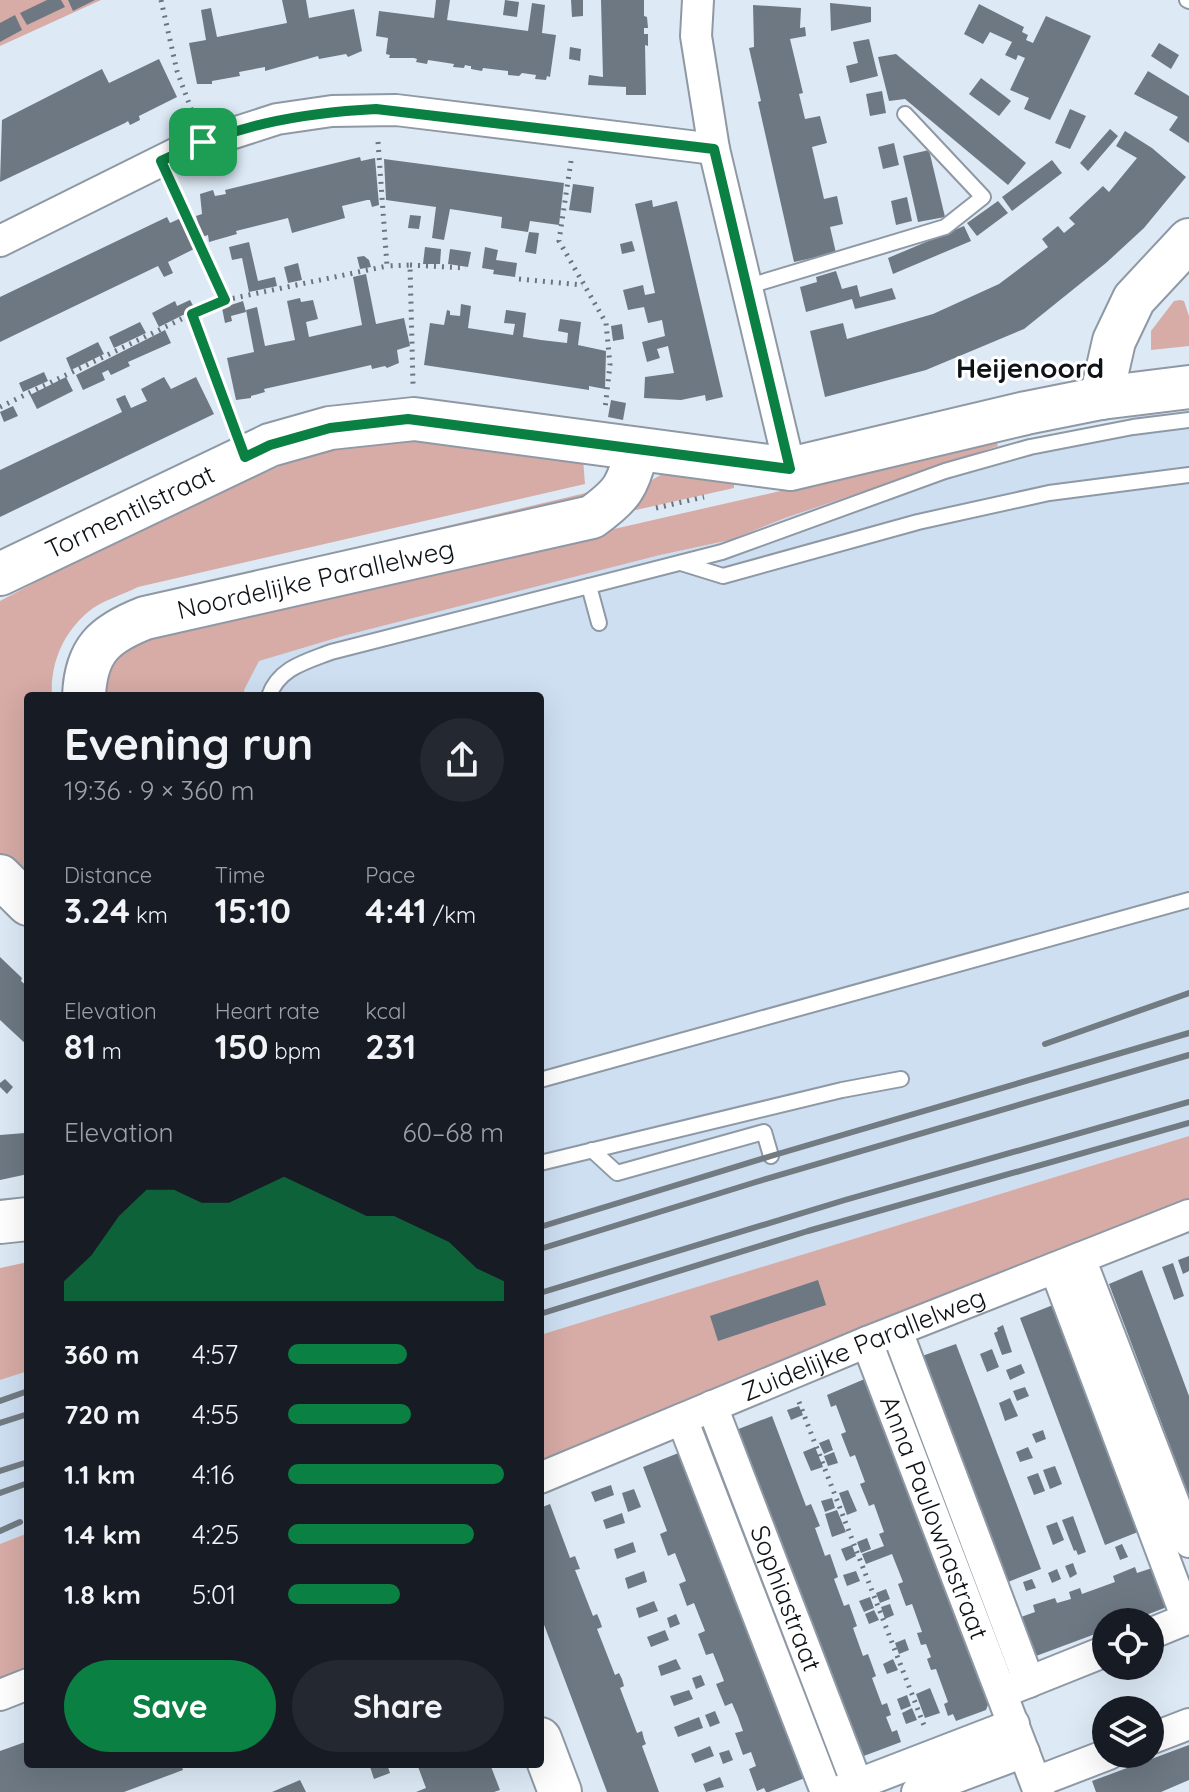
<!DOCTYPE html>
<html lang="en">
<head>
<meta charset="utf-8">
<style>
  body { margin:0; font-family:Quicksand,sans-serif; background:#242831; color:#f1f3f6; height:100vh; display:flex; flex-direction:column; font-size:30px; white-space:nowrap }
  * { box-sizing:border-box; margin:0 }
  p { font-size:26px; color:#9ea1a6 }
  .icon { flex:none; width:44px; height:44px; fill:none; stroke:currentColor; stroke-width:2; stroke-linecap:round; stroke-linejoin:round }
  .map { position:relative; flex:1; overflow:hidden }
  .panel { position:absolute; left:24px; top:692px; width:520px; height:1076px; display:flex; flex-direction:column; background:#171b24; border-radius:8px; box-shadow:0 8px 32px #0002 }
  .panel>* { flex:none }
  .buttons { position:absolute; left:1092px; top:1608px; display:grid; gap:16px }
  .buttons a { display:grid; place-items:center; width:72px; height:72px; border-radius:50%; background:#171b24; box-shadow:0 8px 32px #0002; font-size:40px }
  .pin { position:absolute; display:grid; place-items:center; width:68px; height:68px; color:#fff; margin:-34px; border-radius:16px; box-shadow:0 4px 12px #0006 }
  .round { display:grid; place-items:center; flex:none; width:84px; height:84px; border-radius:42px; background:#242831 }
  .head { display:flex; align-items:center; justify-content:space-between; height:136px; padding:0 40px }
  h1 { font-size:44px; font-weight:800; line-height:60px }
  .metrics { display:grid; grid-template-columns:repeat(3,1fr); gap:12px; height:136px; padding:8px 40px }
  .metrics div { display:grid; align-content:center }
  .metrics b { font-size:34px; font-weight:800 }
  .metrics small { font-size:22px; font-weight:400 }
  .metrics p { font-size:22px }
  .chart { height:224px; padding:16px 40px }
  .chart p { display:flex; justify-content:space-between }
  .chart svg { width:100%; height:144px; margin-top:8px; fill:#0b8043; opacity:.7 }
  .primary-button { display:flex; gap:16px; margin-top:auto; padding:16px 40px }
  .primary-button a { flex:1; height:92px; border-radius:48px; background:#0b8043; color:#fff; font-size:32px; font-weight:800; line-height:92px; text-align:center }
  .primary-button a+a { background:#242831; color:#f1f3f6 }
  ul { padding:0 40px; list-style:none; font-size:26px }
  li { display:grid; grid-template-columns:128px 96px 1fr; align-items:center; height:60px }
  li i { height:20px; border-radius:10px; background:#0b8043 }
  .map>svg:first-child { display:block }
  .built { fill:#cedff2 }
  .green { fill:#d7aba6 }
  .building { fill:#6d7883 }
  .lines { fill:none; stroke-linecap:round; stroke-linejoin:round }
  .lane-casing { stroke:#8e99a5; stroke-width:18 }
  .street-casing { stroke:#8e99a5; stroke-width:34 }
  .secondary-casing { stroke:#8e99a5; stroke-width:46 }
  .path { stroke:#6c757c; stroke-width:5; stroke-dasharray:2 6; stroke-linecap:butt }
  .lane { stroke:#fff; stroke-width:14 }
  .street { stroke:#fff; stroke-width:30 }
  .secondary { stroke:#fff; stroke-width:42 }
  .rail { stroke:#727a82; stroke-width:6 }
  .route-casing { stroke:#fff; stroke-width:16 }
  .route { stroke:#0b8043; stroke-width:10 }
  .labels { text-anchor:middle; stroke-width:6; stroke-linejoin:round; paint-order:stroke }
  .street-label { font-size:26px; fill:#0e1317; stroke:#fff }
  .neighbourhood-label { font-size:28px; font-weight:bold; fill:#0e1317; stroke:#fff }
</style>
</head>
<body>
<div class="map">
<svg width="1189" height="1792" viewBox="0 0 1189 1792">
  <rect width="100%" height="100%" fill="#ddeaf6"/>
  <g class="built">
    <polygon points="1189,413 1189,1136 540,1335 540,696 245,696 244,690 258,661 343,636 660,555 730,540 785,518 998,446 1145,415"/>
    <polygon points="28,1371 28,1533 0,1544 0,1380"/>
  </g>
  <g class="green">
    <polygon points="0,0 101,0 0,46"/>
    <polygon points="1180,300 1184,301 1189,316 1189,346 1151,350 1151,331 1174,301"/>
    <path d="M 994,435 L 998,446 L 785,518 L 730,540 L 660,555 L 343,636 L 259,661 L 244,690 L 245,696 L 100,696 C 102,661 127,647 156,634 L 489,552 L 614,529 L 815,483 L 830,483 Z"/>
    <path d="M 411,438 L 583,459 L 585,484 L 138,587 C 122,595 101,601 88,612 C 63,633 50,664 52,696 L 28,696 L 28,889 L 0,864 L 0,601 L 127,534 L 282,465 L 341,443 Z"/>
    <path d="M 671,472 L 734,480 L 734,488 L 627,512 C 639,494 648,476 671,472 Z"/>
    <path d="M 594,491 L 588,500 L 138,607 L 71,696 L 62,696 C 61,648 84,622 126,602 Z"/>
    <polygon points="1189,1136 1189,1201 1147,1214 903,1312 540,1464 540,1335"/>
    <polygon points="28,1262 28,1371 0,1380 0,1268"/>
    <polygon points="28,1533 28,1667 0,1679 0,1544"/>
  </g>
  <g class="building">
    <polygon points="47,0 61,0 65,7 27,25 20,13"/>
    <polygon points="68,0 95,0 73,11"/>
    <polygon points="282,0 306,0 309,18 354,9 362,51 348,57 346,54 319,59 318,56 265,71 265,67 239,72 240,76 212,81 212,84 197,84 189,43 206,40 201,10 211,8 217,37 287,23"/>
    <polygon points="436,0 450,0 447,20 528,31 532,3 545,5 542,33 556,35 550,77 547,76 546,80 535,79 536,75 522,73 519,76 508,75 508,71 483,68 482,71 471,69 471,66 469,66 465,65 464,68 453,67 454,64 428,60 427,64 416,62 417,59 414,58 389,58 390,55 386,54 388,38 376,36 379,11 434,18"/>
    <polygon points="505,0 519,2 517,17 503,15"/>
    <polygon points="571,0 583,0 583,16 572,17"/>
    <polygon points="601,0 644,0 644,16 647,17 648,28 644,28 644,34 648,34 648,46 645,45 646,95 626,95 626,87 588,85 589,75 603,77"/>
    <polygon points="830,3 871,7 871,22 831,31"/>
    <polygon points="979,4 1024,27 1022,32 1028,35 1026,40 1033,43 1046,16 1091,36 1050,120 1024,109 1029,98 1010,90 1025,58 1018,55 1016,60 1005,55 1012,42 990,32 983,44 964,34"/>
    <polygon points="753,5 801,8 800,28 805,27 806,36 790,39 803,93 799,94 805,119 820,116 827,143 812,147 824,199 837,196 843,224 830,227 836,253 794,262 758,102 761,101 749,48 754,47"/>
    <polygon points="15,15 22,30 0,42 0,23"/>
    <polygon points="869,39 878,76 850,83 846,66 858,63 853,42"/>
    <polygon points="1159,43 1179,55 1171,69 1151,56"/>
    <polygon points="570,47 581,49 580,61 569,59"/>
    <polygon points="896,54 1026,163 1008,185 905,99 889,101 878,57"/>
    <polygon points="159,59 177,97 139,116 140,120 130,125 128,121 125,123 0,182 2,120 102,69 109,83"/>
    <polygon points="1148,71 1189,96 1189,143 1169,130 1178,117 1134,94"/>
    <polygon points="981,78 1011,101 999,116 969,94"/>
    <polygon points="882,91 886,113 870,116 866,94"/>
    <polygon points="1070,109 1086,116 1070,149 1055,143"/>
    <polygon points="1110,129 1118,136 1088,171 1080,163"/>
    <polygon points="1125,131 1152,148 1186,177 1144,228 1106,263 1024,329 926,370 825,397 810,331 843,323 847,339 933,314 999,284 1048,247 1042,239 1058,226 1064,233 1075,224 1069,218 1103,186 1109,192 1137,158 1116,146"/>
    <polygon points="894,143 899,165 883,169 878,147"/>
    <polygon points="929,150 945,217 918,222 903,156"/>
    <polygon points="360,157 361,161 375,158 379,205 372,207 370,200 367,200 342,206 345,218 292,233 288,218 236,231 237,234 209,242 208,235 202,237 196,216 202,214 200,194 213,190 215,196 226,194 225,190"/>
    <polygon points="384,159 564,183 559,225 530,221 528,232 501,228 502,217 450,209 444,240 432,238 436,207 386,200"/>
    <polygon points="1052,160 1062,173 1012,211 1002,197"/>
    <polygon points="573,184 594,187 591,213 569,210"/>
    <polygon points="907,197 912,221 896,225 891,201"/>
    <polygon points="652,200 653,207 677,201 723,397 706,401 705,395 681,400 644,398 645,377 674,373 668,346 657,349 660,358 647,362 642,342 665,336 662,320 648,323 644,307 628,310 623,290 643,285 645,295 655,293 635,204"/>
    <polygon points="998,201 1008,213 977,236 967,223"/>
    <polygon points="410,215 421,216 419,229 408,228"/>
    <polygon points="167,217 170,223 181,218 196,248 168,262 173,273 164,277 158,266 0,342 0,297"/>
    <polygon points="964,226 971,241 893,274 888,258"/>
    <polygon points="529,232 539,233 536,254 525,252"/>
    <polygon points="632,241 635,251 622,254 620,244"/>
    <polygon points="249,242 258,281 275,277 277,286 249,292 242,258 232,260 229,247"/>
    <polygon points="425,247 441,249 440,264 423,264"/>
    <polygon points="485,247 498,250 496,260 517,263 515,277 493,274 494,270 482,268"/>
    <polygon points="450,249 471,252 468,267 448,264"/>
    <polygon points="364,256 369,260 371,267 360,269 357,257"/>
    <polygon points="298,263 302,280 288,283 284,267"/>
    <polygon points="836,271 842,289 857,285 860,297 892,288 896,299 855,309 852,299 806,312 800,287 817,282 816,277"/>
    <polygon points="366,274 376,324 404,318 410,346 397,350 399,363 387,368 385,366 372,369 371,365 345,371 264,389 265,392 251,396 251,398 236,400 227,358 254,352 246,310 257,307 265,346 295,340 287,301 300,298 301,302 313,300 318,319 306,322 309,337 362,325 353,277"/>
    <polygon points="190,300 195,309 159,327 152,313 175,301 177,306"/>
    <polygon points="243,301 246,312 231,316 232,321 225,323 222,308"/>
    <polygon points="461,304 471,306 468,328 513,335 515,324 504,323 506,310 526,313 523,337 541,340 567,343 568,333 558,331 560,319 581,322 578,345 606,351 605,389 589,386 589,390 424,365 430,323 444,325 447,310 450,311 450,315 460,316"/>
    <polygon points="140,322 146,333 114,348 109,337"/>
    <polygon points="622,324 624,339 613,341 611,326"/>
    <polygon points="165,330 171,343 128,362 130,366 111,375 108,370 102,373 105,380 83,390 76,375"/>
    <polygon points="98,342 104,354 71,370 66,358"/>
    <polygon points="44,372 48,381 23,392 19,383"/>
    <polygon points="66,377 73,391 37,409 30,395"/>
    <polygon points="164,377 171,389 196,377 214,414 0,517 0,470 122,412 116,399 125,395 131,408 147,401 141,389"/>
    <polygon points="611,400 626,403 623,420 608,417"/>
    <polygon points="13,406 18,416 4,422 0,412"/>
    <polygon points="0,957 22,978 21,981 28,987 28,1046 0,1020"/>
    <polygon points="5,1079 13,1087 7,1094 0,1087 0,1083"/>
    <polygon points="25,1133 28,1134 28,1174 0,1180 0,1135"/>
    <polygon points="1189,1256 1189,1271 1183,1274 1178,1260"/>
    <polygon points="1173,1263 1184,1296 1174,1300 1162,1267"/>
    <polygon points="1142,1270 1189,1396 1189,1496 1109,1284"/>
    <polygon points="818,1280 826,1305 718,1341 710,1316"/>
    <polygon points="1053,1305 1138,1532 1105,1545 1020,1318"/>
    <polygon points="1003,1325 1012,1352 1002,1355 994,1333 998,1331 997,1328"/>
    <polygon points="956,1344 1041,1569 1008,1582 922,1356"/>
    <polygon points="992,1349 999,1367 987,1372 980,1354"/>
    <polygon points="1021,1364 1025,1373 1010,1380 1006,1370"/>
    <polygon points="867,1378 989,1702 986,1710 956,1721 953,1714 948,1716 944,1704 948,1702 936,1669 931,1670 927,1659 931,1657 926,1644 921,1645 917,1633 922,1632 912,1604 906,1606 898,1584 903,1582 892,1554 866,1564 862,1554 884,1546 879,1534 884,1532 874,1504 869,1506 865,1496 860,1484 865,1482 855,1455 850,1457 841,1434 846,1432 836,1405 831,1407 827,1395"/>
    <polygon points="1025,1387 1029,1396 1017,1401 1013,1391"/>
    <polygon points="1010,1398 1018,1416 1005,1421 999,1403"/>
    <polygon points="799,1406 803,1415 791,1420 787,1410"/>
    <polygon points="772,1416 806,1506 811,1504 820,1526 815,1528 825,1556 830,1554 838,1577 834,1579 844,1606 849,1604 857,1626 853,1628 863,1656 868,1654 876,1676 872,1678 882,1705 887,1703 891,1715 886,1717 892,1732 897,1730 901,1742 861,1757 736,1430"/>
    <polygon points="1043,1430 1046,1439 1036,1443 1032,1434"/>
    <polygon points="829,1439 833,1450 824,1454 819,1443"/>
    <polygon points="815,1447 823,1467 811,1471 803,1452"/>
    <polygon points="1028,1447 1033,1458 1020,1462 1016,1452"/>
    <polygon points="681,1452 805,1778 769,1792 766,1792 764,1788 757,1791 749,1769 756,1766 751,1752 743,1755 735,1733 743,1731 738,1717 732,1703 725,1706 716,1684 724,1681 719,1668 713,1653 706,1655 698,1634 705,1631 694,1603 687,1606 679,1584 686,1581 675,1553 668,1556 660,1534 667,1531 643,1467"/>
    <polygon points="834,1452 838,1463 828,1466 824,1456"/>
    <polygon points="1055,1466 1062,1484 1050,1489 1043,1470"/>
    <polygon points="1038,1473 1045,1491 1034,1495 1027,1477"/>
    <polygon points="611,1485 614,1495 595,1502 591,1492"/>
    <polygon points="634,1489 641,1507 628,1512 622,1493"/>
    <polygon points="848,1490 857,1511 847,1515 839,1493"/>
    <polygon points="832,1498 835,1508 825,1512 821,1501"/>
    <polygon points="550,1504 570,1558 575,1556 580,1569 575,1570 593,1616 597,1614 600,1621 602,1627 597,1629 615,1675 619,1673 622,1679 624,1686 620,1688 637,1733 642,1731 644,1739 646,1744 642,1746 659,1792 607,1792 540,1614 540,1508"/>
    <polygon points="837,1510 846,1532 832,1537 825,1514"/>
    <polygon points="622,1513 625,1523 606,1529 603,1520"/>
    <polygon points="1073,1516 1086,1552 1078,1555 1076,1550 1074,1551 1062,1520"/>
    <polygon points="1057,1522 1064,1540 1053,1545 1046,1526"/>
    <polygon points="867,1538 871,1549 861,1553 857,1542"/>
    <polygon points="633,1542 636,1552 617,1559 614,1549"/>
    <polygon points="1122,1544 1128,1557 1120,1560 1115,1547"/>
    <polygon points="852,1545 856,1556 846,1561 841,1549"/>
    <polygon points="1073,1563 1077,1574 1070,1578 1065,1566"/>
    <polygon points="1135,1567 1137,1573 1152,1568 1167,1607 1128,1622 1106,1622 1106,1630 1036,1656 1021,1617 1035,1612 1033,1605 1055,1598 1057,1603 1071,1599 1069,1592 1080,1588 1082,1594 1115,1582 1113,1576"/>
    <polygon points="1057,1569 1061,1579 1052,1583 1048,1573"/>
    <polygon points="644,1571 647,1582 628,1589 625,1578"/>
    <polygon points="856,1571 860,1581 847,1586 843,1575"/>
    <polygon points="1032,1579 1036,1588 1026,1591 1023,1582"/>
    <polygon points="886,1589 890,1599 880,1603 876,1593"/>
    <polygon points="870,1597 874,1608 864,1612 859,1601"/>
    <polygon points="654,1601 658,1611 639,1618 636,1608"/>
    <polygon points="890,1604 894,1615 885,1619 881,1607"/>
    <polygon points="874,1610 879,1620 869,1624 865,1614"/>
    <polygon points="676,1614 680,1624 670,1628 667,1618"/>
    <polygon points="665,1630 669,1640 651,1647 647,1637"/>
    <polygon points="905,1639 909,1650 899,1654 895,1643"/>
    <polygon points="676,1659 681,1669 661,1676 658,1666"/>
    <polygon points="893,1659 898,1670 887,1674 883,1664"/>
    <polygon points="701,1675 705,1685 696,1689 692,1678"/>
    <polygon points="930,1688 940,1713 925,1718 916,1694"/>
    <polygon points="689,1690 693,1699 674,1706 670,1696"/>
    <polygon points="907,1695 911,1706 901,1710 897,1699"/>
    <polygon points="912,1708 917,1720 906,1724 902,1713"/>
    <polygon points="715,1711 720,1723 710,1727 705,1715"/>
    <polygon points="699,1717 703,1728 678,1737 674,1727"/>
    <polygon points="28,1741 28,1764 181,1764 183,1770 124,1792 0,1792 0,1751"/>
    <polygon points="1189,1745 1189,1780 1161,1792 1096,1792 1092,1781"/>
    <polygon points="710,1746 714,1756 695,1763 691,1754"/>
    <polygon points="729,1750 733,1760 723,1764 719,1753"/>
    <polygon points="369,1764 387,1764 390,1773 374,1779"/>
    <polygon points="417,1764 490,1764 500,1790 494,1792 416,1792 426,1788"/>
    <polygon points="720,1777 724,1787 706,1792 703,1784"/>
    <polygon points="300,1780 306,1792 272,1792"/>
  </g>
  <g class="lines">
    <defs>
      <g id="lane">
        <polyline points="1187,0 1189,1"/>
        <polyline points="746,287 945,227 983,197 905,114"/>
        <polyline points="681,563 723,576 918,522 1049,493 1189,475"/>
        <polyline points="589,586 599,623"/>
        <path d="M 269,696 C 279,668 305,662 331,652 L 722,552 L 945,471 L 1030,447 L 1133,427 L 1189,420"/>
        <polyline points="540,1080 1189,900"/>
        <polyline points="592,1150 617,1173 764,1132 771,1156"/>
        <polyline points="540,1163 842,1090 901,1079"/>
      </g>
      <g id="street">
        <polyline points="698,0 696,36 714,149 790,469"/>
        <polyline points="0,241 187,148 277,119 332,111 396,110 714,149"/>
        <polyline points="1080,1258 1189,1542"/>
        <polyline points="1055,1268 1187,1619"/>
        <polyline points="897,1331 1029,1682"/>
        <path id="s1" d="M 867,1342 L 1039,1792"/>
        <path id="s2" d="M 712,1406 L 860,1792"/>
        <polyline points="682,1419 826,1792"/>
        <path id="s3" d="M 540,1478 L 867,1342 L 1189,1215"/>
        <polyline points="1150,1634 1189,1618"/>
        <polyline points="1011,1689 1106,1651"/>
        <polyline points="0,1695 28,1684"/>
        <polyline points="1150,1739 1189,1724"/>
        <polyline points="1036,1782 1109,1754"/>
        <polyline points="840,1791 1014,1724"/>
        <polyline points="917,1792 1024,1752"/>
      </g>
      <g id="secondary">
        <polyline points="1101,398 1114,341 1134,299 1189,240"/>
        <path id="s4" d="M 0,574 L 270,445 L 330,428 L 414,419 L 790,469 L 1026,413 L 1101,398 L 1189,387"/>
        <path id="s5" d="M 84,696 C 86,650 104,634 145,618 L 592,517 C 625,493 626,487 638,449"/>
        <polyline points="0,876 28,904"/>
        <polyline points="0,1222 28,1219"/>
        <polyline points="540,1739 560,1792"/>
      </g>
    </defs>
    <use href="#lane" class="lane-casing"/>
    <use href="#street" class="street-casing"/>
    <use href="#secondary" class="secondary-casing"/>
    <g class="path">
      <polyline points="161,0 177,71 193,114"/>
      <polyline points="378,142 387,266 410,265 413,384"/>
      <polyline points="571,161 559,241 606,323 610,365 605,409"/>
      <polyline points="174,188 225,300 192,314"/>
      <polyline points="410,265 466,268"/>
      <polyline points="519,279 583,285"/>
      <polyline points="225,300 387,266"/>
      <polyline points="0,407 192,314 233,425"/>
      <polyline points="656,508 704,497"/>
      <polyline points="799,1402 925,1728"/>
    </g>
    <use href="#lane" class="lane"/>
    <use href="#street" class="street"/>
    <use href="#secondary" class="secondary"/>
    <g class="rail">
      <polyline points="1045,1044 1189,993"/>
      <polyline points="540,1227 771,1156 1189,1033"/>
      <polyline points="540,1249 756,1182 1189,1055"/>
      <polyline points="540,1293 845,1200 1189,1102"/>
      <polyline points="540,1314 808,1231 1189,1123"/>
      <polyline points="0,1401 28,1391"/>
      <polyline points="0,1423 28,1414"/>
      <polyline points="0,1471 28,1462"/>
      <polyline points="0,1493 28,1483"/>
      <polyline points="0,1531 20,1522"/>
    </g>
  </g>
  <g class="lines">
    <defs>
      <path id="route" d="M 376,109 L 714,149 L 790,469 L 408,419 L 330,428 L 270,445 L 245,457 L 192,314 L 225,300 L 161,161 C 231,126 298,113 376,109 Z"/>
    </defs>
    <use href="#route" class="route-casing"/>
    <use href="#route" class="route"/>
  </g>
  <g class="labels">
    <g class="street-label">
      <text dy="9" stroke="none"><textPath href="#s4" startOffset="144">Tormentilstraat</textPath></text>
      <text dy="9" stroke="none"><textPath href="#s5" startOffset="282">Noordelijke Parallelweg</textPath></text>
      <text dy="9" stroke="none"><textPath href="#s3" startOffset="350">Zuidelijke Parallelweg</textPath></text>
      <text dy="9" stroke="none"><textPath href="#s1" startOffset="188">Anna Paulownastraat</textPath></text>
      <text dy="9" stroke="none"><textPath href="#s2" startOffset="206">Sophiastraat</textPath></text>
    </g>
    <g class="neighbourhood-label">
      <text x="1030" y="378">Heijenoord</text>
    </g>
  </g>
</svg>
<div class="buttons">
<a><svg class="icon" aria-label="locate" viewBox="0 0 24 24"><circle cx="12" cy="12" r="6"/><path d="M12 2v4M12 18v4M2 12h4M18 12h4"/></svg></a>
<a><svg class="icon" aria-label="layers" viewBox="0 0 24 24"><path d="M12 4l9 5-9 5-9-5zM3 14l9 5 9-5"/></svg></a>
</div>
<div class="pin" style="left:203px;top:142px;background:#1e9e55"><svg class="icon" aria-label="arrive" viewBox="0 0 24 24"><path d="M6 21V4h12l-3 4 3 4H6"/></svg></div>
<section class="panel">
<div class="head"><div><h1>Evening run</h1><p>19:36 · 9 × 360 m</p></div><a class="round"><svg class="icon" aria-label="share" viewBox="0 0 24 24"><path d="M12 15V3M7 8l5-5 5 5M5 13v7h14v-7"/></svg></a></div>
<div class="metrics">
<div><p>Distance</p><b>3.24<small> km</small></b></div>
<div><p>Time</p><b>15:10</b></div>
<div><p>Pace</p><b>4:41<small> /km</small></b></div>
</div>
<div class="metrics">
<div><p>Elevation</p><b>81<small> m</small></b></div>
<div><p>Heart rate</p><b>150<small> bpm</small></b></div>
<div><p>kcal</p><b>231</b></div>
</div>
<div class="chart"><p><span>Elevation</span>60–68 m</p>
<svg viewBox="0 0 160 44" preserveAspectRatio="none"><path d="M0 44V38L10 30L20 18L30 10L40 10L50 14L60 14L70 10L80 6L90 10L100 14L110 18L120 18L130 22L140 26L150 34L160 38V44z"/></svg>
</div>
<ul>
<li><b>360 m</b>4:57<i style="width:55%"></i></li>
<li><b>720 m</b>4:55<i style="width:57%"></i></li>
<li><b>1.1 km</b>4:16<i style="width:100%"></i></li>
<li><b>1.4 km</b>4:25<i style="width:86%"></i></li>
<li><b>1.8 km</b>5:01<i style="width:52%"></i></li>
</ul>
<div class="primary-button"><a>Save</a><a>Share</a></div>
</section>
</div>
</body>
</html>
